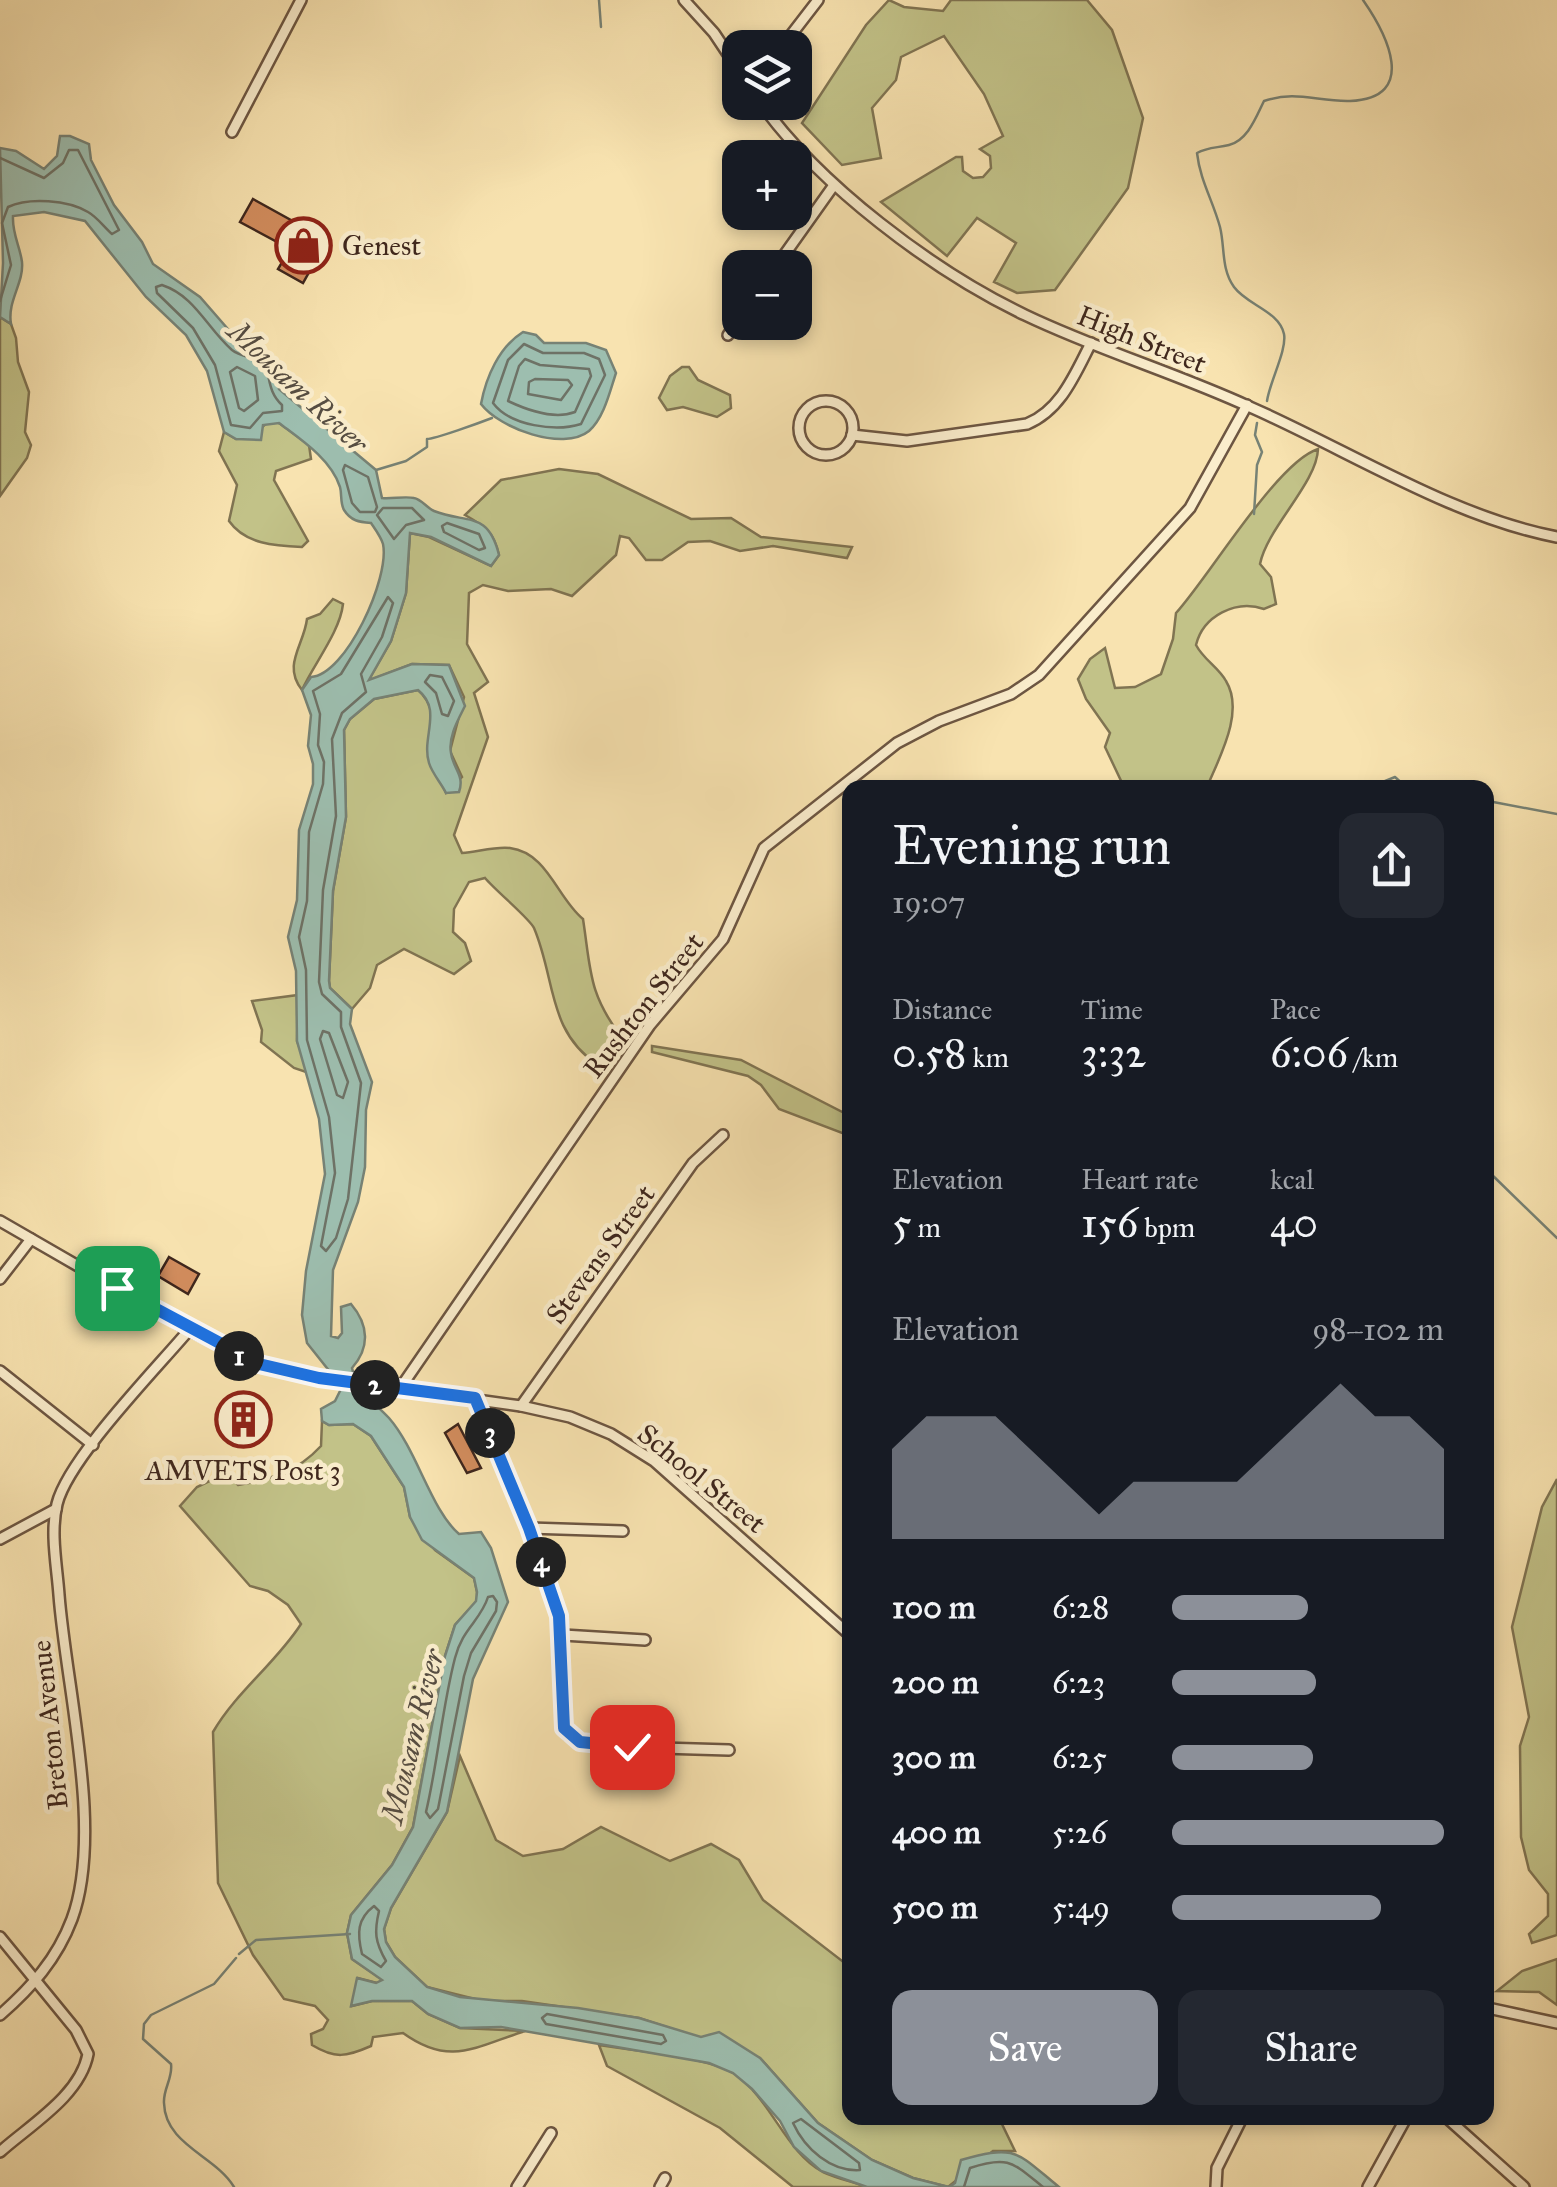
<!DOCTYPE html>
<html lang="en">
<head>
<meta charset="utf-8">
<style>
  body { margin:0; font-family:"IM FELL Great Primer",serif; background:#242831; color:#f1f3f6; height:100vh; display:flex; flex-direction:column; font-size:38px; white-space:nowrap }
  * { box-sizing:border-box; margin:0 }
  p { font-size:32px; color:#9ea1a6 }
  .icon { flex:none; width:55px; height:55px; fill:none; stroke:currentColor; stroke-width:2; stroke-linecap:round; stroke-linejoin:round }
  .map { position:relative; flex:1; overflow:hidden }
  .sheet { position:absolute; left:842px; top:780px; width:652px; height:1345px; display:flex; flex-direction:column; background:#171b24; border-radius:20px; box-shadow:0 5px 15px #0003 }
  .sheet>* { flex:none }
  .fabs { position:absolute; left:722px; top:30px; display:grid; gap:20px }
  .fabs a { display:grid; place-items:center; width:90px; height:90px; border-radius:20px; background:#171b24; box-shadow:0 5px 15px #0003; font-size:50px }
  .pin { position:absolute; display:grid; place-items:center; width:85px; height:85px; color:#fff; margin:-42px; border-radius:20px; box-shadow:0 5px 15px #0006 }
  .km { position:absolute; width:50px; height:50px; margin:-25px; border-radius:50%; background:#222; color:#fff; font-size:28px; line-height:50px; text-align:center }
  .round { display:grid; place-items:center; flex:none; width:105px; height:105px; border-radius:20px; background:#242831 }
  .head { display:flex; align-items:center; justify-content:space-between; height:170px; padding:0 50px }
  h1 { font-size:55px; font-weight:600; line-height:75px }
  .stats { display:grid; grid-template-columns:repeat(3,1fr); gap:15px; height:170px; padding:10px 50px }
  .stats div { display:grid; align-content:center }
  .stats b { font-size:42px; font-weight:600 }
  .stats small { font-size:28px; font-weight:400 }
  .stats p { font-size:28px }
  .chart { height:280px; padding:20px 50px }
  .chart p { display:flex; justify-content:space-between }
  .chart svg { width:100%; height:180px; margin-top:10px; fill:#8c9099; opacity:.7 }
  .cta { display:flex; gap:20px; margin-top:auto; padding:20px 50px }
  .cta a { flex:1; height:115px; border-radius:20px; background:#8c9099; color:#fff; font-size:40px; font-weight:600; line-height:115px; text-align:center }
  .cta a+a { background:#242831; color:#f1f3f6 }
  ul { padding:0 50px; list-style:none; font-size:32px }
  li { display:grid; grid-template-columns:160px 120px 1fr; align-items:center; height:75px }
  li i { height:25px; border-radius:12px; background:#8c9099 }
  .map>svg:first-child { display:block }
  .green { fill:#c2c288; stroke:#807452; stroke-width:2.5 }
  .water { fill:#9dbeaf; stroke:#778275; stroke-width:2.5 }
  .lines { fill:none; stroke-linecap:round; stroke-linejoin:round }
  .shore { stroke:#6e7266; stroke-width:2.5 }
  .stream { stroke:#778275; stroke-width:2.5 }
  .building { fill:#d18c5d; stroke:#3f271d; stroke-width:2.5 }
  .minor-casing { stroke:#6d5642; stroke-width:14 }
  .minor { stroke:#faedcc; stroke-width:9 }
  .route-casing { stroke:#fff; stroke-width:20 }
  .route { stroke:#1a73e8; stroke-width:12 }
  .labels { text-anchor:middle; stroke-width:9; stroke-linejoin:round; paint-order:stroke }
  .poi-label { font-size:28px; fill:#3f271d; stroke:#faedcc; text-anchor:start }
  .street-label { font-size:28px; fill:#3f271d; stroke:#faedcc }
  .water-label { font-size:30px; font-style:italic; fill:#564d42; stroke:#faedcc }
</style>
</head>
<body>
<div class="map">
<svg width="1557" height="2187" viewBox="0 0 1557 2187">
  <rect width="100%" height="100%" fill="#f8e3b0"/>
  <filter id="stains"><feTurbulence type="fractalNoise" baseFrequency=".002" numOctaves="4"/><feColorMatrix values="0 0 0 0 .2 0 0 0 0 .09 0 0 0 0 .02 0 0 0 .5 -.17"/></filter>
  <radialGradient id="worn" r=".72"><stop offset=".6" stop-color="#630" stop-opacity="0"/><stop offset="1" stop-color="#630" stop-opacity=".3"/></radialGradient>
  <g class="green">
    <polygon points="889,0 904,7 943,11 951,0 1087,0 1112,30 1143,118 1128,188 1055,290 1017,293 994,282 1016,243 977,218 947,256 881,202 956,157 962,157 963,171 973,178 983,177 991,168 990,156 980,149 1003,136 984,94 944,36 901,57 896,80 872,108 881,158 842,165 802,123 866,25"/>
    <polygon points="0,317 11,324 16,338 18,362 29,392 25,432 31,445 27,458 0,496"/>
    <polygon points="682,367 689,367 698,380 730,395 731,408 717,417 683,407 667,410 659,398 670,376"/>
    <path d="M 269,421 L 279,423 L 309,445 L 311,459 L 276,471 L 274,480 L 308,541 L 302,547 C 275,546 245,544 229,521 L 237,485 L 219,451 L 224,432 L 236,439 L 250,438 Z"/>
    <path d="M 1318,449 C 1317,483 1267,528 1260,564 L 1271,577 L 1276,604 L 1264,609 C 1236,599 1203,616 1196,645 C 1204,660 1218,667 1226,681 C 1245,712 1219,758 1207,787 L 1124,787 L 1105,747 L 1110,733 L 1086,699 L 1078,679 L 1090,659 L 1105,648 L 1115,688 L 1135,687 L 1161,674 L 1173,639 L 1176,613 C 1209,577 1277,462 1318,449 Z"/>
    <path d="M 559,469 L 598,474 L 691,519 L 731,518 L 761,537 L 852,547 L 847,558 L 773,546 L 740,551 L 710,541 L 688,542 L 662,560 L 646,560 L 629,538 L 620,536 L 616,555 L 572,596 L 551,589 L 508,591 L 483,585 L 469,593 L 467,644 L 488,682 L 474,693 L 488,737 L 454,835 L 462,853 C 477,852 496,846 510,848 C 548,853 557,898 583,919 C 591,971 588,993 622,1038 L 604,1064 L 598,1065 C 547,1031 556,980 534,928 C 530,919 496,891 485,878 L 469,882 L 454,909 L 453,932 L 465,943 L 471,961 L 454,974 L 404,949 L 377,965 L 370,988 L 352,1009 L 330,988 L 329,981 L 333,891 L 346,817 L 344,730 L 350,719 L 374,699 L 418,690 C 444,711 431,763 446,793 L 462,777 L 450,751 L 464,697 L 449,665 L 412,664 L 368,681 L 391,641 L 406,593 L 410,533 L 429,537 L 491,566 L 499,555 C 494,532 485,526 465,515 L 501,480 Z"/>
    <path d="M 333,599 L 343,604 C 340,632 313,665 302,690 C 282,665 304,645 307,619 L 320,614 Z"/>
    <polygon points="298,995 297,1041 309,1073 294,1068 261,1042 262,1030 252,1001"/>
    <polygon points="652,1046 741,1060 850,1116 850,1136 779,1109 761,1085 748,1076 652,1052"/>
    <path d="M 322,1421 L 329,1425 L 353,1424 L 371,1436 L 404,1487 L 410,1517 L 435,1550 L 474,1578 L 477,1592 L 477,1601 L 455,1625 L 445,1656 L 413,1827 L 392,1865 L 351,1915 L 347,1933 L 352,1959 L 383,1980 L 377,1983 L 358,1978 L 352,2006 L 372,2001 L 412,2001 L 428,2014 L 460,2028 L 525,2031 C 475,2047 450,2067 403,2033 L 373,2037 L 371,2046 C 346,2057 335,2059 312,2045 L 311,2034 L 323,2029 L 328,2020 L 315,2006 L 284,1999 L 253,1955 L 218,1883 L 213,1732 C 237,1691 276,1663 301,1624 L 288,1605 L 268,1591 L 250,1586 L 180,1506 L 197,1487 L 226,1473 L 238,1485 C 272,1479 297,1472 321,1446 Z"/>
    <polygon points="1557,1479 1557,1935 1532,1943 1529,1934 1548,1916 1548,1894 1529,1870 1521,1837 1520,1746 1529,1717 1512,1627 1542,1507"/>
    <polygon points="460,1756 496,1840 523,1856 563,1849 601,1827 670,1861 711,1844 739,1860 763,1900 850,1967 850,2118 999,2118 1015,2151 993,2151 948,2187 913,2178 872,2160 818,2123 760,2058 639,2018 522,2001 483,2001 427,1987 395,1957 386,1942 384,1929 391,1908 447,1812"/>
    <polygon points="1557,1959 1557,2005 1539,1992 1497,1991 1522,1971"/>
    <path d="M 599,2045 C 633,2051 707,2056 735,2074 C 771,2099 786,2153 823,2172 C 836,2178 853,2182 867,2187 L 793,2187 L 720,2128 L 607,2066 Z"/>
  </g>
  <g class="water">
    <path d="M 60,136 L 70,136 L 89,144 L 91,160 L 114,205 L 142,242 L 153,264 L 200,297 L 241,344 L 267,354 L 276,365 L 279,389 L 376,470 L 382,498 C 392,499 405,496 414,498 C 421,499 427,508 434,511 C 466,524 488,510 499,555 L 491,566 L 431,537 L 410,533 L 406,593 L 391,641 L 369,680 L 412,664 L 449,665 L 465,706 C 458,720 448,737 451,753 C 453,769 465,775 459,792 L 446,793 C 441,783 432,773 429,763 C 421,737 443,710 418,690 L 374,699 L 350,719 L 344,730 L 346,817 L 333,891 L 329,981 L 330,988 L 352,1009 L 350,1024 L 372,1082 L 366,1110 L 365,1167 L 358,1202 L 333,1270 L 331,1336 L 338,1338 L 342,1333 L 341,1307 L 351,1304 C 369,1325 370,1348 352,1368 C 357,1392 373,1401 389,1418 C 417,1450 431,1510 459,1534 L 481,1532 L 491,1548 L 508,1602 L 473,1679 L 447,1812 L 391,1908 L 384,1929 L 386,1942 L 395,1957 L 427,1987 L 460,1997 L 578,2008 L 639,2018 L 701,2037 L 719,2032 L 760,2058 L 818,2123 L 872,2160 L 913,2178 L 949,2187 L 955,2183 L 961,2160 C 1017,2144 1016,2152 1059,2187 L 867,2187 L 821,2171 L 794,2147 L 780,2121 L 752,2089 L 733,2073 L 709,2063 L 501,2027 L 460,2028 L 428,2014 L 412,2001 L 372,2001 L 351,2006 L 357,1978 L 376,1983 L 382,1980 L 352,1959 L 347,1933 L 351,1915 L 392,1865 L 413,1827 L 445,1656 L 455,1625 L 476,1601 L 477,1592 L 474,1578 L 422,1540 L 410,1517 L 404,1487 L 371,1436 L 353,1424 L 329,1425 L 322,1421 L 321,1409 L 335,1401 L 342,1387 L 307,1343 L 302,1315 L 306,1271 L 325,1174 L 319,1119 L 297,1041 L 296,971 L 288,937 L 297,900 L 299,830 L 313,784 L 313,764 L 308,746 L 311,715 L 302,690 L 311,677 C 346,675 390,578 383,544 C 381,537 375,529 371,523 C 359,522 351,521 344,510 C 340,503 342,494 340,487 C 331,459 300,439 279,423 L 263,425 L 261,440 L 236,439 L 224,432 L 207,371 L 186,335 L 146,297 L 85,221 L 44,212 L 13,216 C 12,234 20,246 22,262 C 24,283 7,301 11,324 L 0,317 L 3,263 L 0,148 L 16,151 L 44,169 L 57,156 Z"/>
    <path d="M 523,332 L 536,335 L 544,343 L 586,343 L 606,350 L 616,373 C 610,391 604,418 589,431 C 563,452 499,428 481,404 C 486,377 499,347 523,332 Z"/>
  </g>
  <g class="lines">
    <g class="shore">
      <path d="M 0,158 L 44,178 L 63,163 L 69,150 L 78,150 L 119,230 L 112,234 C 104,227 97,217 88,212 C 68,200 29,197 8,207 L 2,223 L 11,265 L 0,301"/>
      <path d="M 162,285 C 195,296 207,328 232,350 C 241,357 254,357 262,363 C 272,372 265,389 282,405 L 282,411 L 263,413 L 250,428 L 231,425 L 215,365 L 193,328 L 157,293 L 156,287 Z"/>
      <path d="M 524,344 L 543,353 L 584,353 L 599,359 L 605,375 L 581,424 C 556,432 510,426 493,403 L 508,360 Z"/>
      <path d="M 525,359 L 540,365 L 589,369 L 591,376 L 575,412 C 554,420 527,410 508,401 L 519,366 Z"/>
      <polygon points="237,367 255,376 258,400 244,411 239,408 230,372"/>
      <polygon points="535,379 568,380 572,385 561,400 528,394 529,382"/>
      <polygon points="345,465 368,477 377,507 375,512 360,512 352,503 343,470"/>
      <polygon points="383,508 412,508 424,520 406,525 394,539 377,515"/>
      <polygon points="447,523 479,534 485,548 479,550 444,532 442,526"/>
      <polygon points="388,597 393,603 382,637 361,674 366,692 342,713 332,739 336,816 323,890 319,982 322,994 341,1012 341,1027 361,1083 348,1199 336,1238 326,1251 321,1246 335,1173 329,1117 307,1040 306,970 299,937 307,901 309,832 323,784 324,762 318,745 320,714 313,691 341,674"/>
      <polygon points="430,675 442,677 454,701 448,716 442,714 436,693 425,682"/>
      <polygon points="323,1031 329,1033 348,1082 343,1098 337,1095 320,1039"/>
      <path d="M 493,1596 L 497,1602 L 496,1611 L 471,1653 L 464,1676 L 438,1809 L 430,1818 L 426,1812 C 438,1761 442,1708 455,1658 C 462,1629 481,1620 488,1597 Z"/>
      <path d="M 374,1906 L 379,1911 C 374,1932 375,1942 386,1961 L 381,1967 L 362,1954 C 357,1933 357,1919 374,1906 Z"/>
      <polygon points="547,2014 663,2035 666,2041 661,2044 546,2024 542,2018"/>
      <path d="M 801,2119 L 859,2163 L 860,2170 C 831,2172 805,2149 793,2123 Z"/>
      <path d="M 964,2187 L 970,2168 C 1009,2155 1013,2163 1043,2187"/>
    </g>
    <g class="stream">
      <polyline points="599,0 601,27"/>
      <path d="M 1267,401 C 1270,381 1287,350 1284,334 C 1279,311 1247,305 1234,287 C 1221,269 1225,247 1220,227 C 1213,201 1200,180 1197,153 C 1208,147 1217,148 1229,145 C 1248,140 1256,117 1264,101 C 1296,90 1318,102 1350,101 C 1420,98 1386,33 1363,0"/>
      <path d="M 376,470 L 406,461 L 427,447 L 427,439 C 435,439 479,423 492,418"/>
      <polyline points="1254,514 1257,465 1262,452 1255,435 1257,423"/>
      <polyline points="1368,788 1395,777 1407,788"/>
      <polyline points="1488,801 1557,814"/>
      <polyline points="1488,1171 1557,1238"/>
      <polyline points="239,1954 256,1940 350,1934"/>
      <path d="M 234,2187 C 216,2156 165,2145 164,2103 C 163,2089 173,2078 171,2064 L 143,2039 L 144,2024 L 151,2015 L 214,1984 L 236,1958"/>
    </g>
  </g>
  <g class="building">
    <polygon points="253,199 327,240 303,283 278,269 290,249 240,222"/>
    <polygon points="169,1257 199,1274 188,1294 158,1276"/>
    <polygon points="237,1397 255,1399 254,1409 259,1410 258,1419 253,1419 251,1433 242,1435 241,1441 232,1440"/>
    <polygon points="458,1424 481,1468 467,1473 445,1433"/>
  </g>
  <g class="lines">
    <defs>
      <g id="minor">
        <polyline points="684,0 714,33 740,72"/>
        <polyline points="781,48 818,0"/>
        <path d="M 760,102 C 819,185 933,271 1025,315 C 1098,350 1176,373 1250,407 C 1348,450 1452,517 1557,537"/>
        <polyline points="232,132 301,0"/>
        <polyline points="775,268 834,185"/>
        <polyline points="728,335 740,318"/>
        <circle cx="826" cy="428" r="27"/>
        <path d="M 852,435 L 907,441 L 1027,424 C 1061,410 1075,374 1091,343"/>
        <polyline points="0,1221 189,1330 259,1364 319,1378 521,1406 570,1417 611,1434 654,1461 850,1635"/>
        <polyline points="0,1279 31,1239"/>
        <polyline points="0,1371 93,1445"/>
        <polyline points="401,1387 650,1025 723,939 764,848 897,743 939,721 1011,694 1039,675 1190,508 1247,405"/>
        <polyline points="475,1398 529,1528 559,1615 564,1725 568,1735 594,1746 729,1750"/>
        <polyline points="521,1406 693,1163 723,1135"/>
        <polyline points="529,1528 623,1531"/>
        <polyline points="0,1539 56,1509"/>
        <polyline points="563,1635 645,1640"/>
        <path d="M 0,1937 L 76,2030 L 88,2054 C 80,2096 30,2125 0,2152"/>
        <polyline points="1488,2008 1557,2023"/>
        <path d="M 0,2015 C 31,1988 57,1959 72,1919 C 104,1832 66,1688 59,1595 C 57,1566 50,1533 57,1504 C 68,1459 156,1369 189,1330"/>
        <polyline points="1447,2118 1524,2187"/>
        <polyline points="517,2187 551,2133"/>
        <polyline points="660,2187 665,2178"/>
        <polyline points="1216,2187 1217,2168 1242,2118"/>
        <polyline points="1368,2187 1406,2118"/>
      </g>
    </defs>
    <use href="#minor" class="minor-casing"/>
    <use href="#minor" class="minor"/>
  </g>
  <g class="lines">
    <defs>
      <polyline id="route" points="117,1288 259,1364 319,1378 475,1398 529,1528 559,1616 564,1728 580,1742 632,1747"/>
    </defs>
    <use href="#route" class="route-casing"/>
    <use href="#route" class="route"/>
  </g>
  <defs>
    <symbol id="shop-ring" viewBox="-11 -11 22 22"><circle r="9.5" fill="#faedcc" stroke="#8f2418" stroke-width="1.5"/><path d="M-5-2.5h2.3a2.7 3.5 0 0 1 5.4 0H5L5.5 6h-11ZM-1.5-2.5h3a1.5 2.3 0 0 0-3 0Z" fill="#8f2418"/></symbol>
    <symbol id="building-ring" viewBox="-11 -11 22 22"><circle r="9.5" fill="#faedcc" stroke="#8f2418" stroke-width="1.5"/><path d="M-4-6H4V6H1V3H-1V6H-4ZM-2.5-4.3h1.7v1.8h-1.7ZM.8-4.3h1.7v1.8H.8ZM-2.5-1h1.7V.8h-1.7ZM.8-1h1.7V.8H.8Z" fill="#8f2418"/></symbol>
  </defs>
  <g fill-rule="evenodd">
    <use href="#shop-ring" x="272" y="214" width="63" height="63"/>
    <use href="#building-ring" x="212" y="1388" width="63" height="63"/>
  </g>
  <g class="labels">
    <g class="poi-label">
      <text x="342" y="255">Genest</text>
      <text x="243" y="1480" text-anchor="middle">AMVETS Post 3</text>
    </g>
    <g class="street-label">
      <text transform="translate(1142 339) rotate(22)" y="10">High Street</text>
      <text transform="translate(643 1005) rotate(-52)" y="10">Rushton Street</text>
      <text transform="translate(600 1254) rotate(-54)" y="10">Stevens Street</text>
      <text transform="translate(702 1478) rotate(39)" y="10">School Street</text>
      <text transform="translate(49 1725) rotate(-96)" y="10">Breton Avenue</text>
    </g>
    <g class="water-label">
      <text transform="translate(298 387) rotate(43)" y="10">Mousam River</text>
      <text transform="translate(413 1736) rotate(-76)" y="10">Mousam River</text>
    </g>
  </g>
  <rect width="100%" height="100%" filter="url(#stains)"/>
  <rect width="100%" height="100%" fill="url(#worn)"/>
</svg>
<div class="fabs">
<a><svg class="icon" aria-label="layers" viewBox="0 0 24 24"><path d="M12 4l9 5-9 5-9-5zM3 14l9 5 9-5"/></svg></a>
<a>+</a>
<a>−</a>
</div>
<div class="pin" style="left:117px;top:1288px;background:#1e9e55"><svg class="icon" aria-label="arrive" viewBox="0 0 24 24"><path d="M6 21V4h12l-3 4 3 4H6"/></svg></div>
<div class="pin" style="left:632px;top:1747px;background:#d93025"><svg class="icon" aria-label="check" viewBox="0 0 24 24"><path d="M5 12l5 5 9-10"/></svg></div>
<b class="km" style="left:239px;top:1356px">1</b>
<b class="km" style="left:375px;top:1385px">2</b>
<b class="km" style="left:490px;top:1433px">3</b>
<b class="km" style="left:541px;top:1562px">4</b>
<section class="sheet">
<div class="head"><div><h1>Evening run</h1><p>19:07</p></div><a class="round"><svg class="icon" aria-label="share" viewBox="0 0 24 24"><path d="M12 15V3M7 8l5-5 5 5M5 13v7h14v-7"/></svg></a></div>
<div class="stats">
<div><p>Distance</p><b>0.58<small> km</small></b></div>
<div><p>Time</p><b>3:32</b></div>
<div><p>Pace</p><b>6:06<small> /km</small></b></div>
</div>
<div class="stats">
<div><p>Elevation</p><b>5<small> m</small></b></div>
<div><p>Heart rate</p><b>156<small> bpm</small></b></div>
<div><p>kcal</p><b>40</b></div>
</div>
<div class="chart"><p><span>Elevation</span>98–102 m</p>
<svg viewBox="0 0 160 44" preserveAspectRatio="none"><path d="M0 44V22L10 14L20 14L30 14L40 22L50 30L60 38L70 30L80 30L90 30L100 30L110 22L120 14L130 6L140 14L150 14L160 22V44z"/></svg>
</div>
<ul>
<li><b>100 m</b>6:28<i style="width:50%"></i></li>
<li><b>200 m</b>6:23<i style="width:53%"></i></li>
<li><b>300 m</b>6:25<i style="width:52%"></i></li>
<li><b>400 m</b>5:26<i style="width:100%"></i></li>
<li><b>500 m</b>5:49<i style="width:77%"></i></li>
</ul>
<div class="cta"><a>Save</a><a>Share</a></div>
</section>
</div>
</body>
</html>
